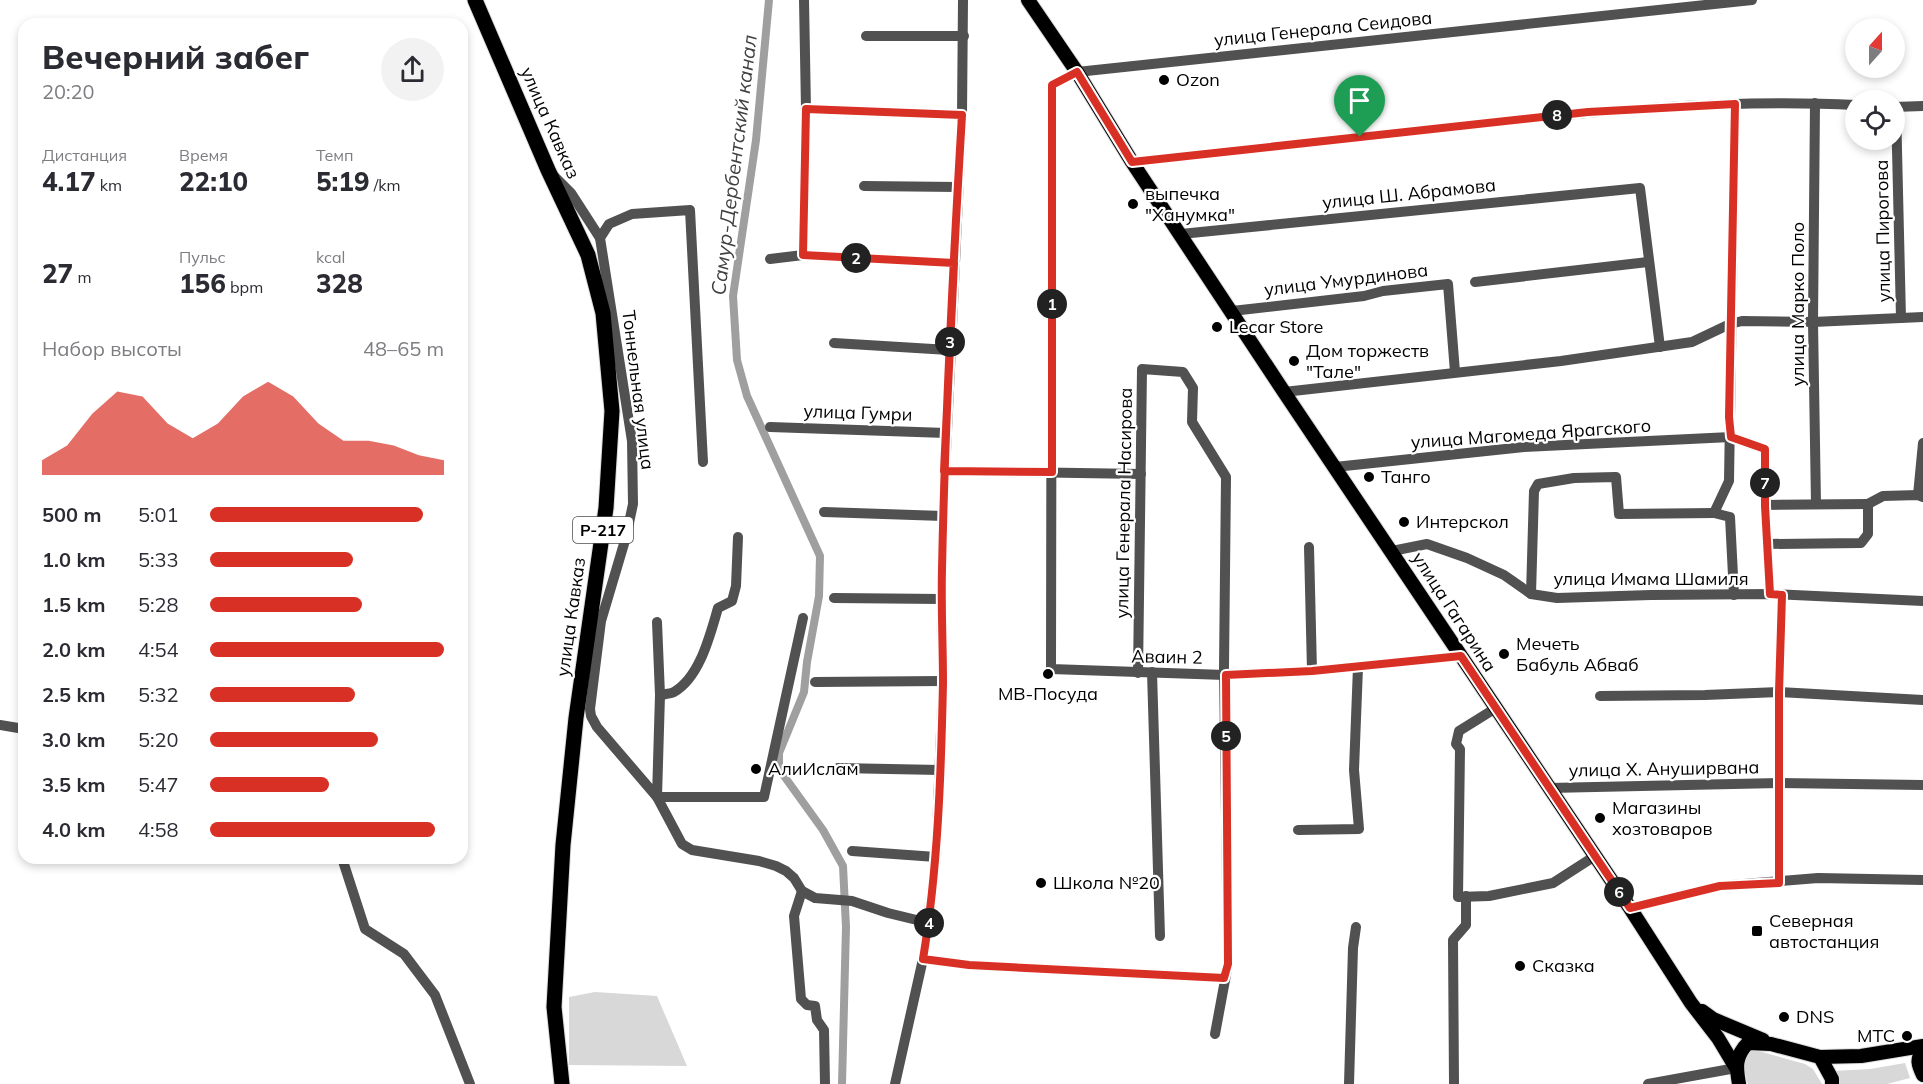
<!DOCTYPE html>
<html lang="ru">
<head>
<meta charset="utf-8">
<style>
  body { margin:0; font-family:Mulish,sans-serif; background:#f2f2f3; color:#2b2b33; height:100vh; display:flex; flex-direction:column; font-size:22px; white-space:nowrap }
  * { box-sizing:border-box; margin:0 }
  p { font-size:20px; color:#7c7c81 }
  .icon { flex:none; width:33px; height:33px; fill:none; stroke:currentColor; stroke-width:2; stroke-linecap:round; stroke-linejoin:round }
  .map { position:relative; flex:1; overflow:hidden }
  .details { position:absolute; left:18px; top:18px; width:450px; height:846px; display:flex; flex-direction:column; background:#fff; border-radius:18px; box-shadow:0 3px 9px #0003 }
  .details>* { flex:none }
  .needle { width:39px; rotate:21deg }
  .tools { position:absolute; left:1845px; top:18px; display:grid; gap:12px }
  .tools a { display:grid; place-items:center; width:60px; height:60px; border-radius:50%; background:#fff; box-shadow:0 3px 9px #0003; font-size:30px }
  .pin { position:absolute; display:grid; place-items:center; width:51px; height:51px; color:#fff; margin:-62px -26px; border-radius:50% 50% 50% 0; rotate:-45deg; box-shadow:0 0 6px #0007 }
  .pin .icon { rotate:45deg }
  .km { position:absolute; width:30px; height:30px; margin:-15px; border-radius:50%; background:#222; color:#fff; font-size:16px; line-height:30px; text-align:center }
  .round { display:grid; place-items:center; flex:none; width:63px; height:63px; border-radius:32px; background:#f2f2f3 }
  .overview { display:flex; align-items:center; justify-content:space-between; height:102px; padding:0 24px }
  h1 { font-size:33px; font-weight:800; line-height:45px }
  .metrics { display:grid; grid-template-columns:repeat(3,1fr); gap:9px; height:102px; padding:6px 24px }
  .metrics div { display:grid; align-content:center }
  .metrics b { font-size:26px; font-weight:800 }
  .metrics small { font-size:16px; font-weight:400 }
  .metrics p { font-size:16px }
  .chart { height:168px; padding:12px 24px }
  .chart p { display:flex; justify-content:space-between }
  .chart svg { width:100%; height:108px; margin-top:6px; fill:#d93025; opacity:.7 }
  ul { padding:0 24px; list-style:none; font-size:20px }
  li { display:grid; grid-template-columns:96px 72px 1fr; align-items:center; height:45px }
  li i { height:15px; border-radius:8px; background:#d93025 }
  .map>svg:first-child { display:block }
  .green { fill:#d8d8d8 }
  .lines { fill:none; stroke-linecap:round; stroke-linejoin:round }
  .canal { stroke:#9f9f9f; stroke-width:8 }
  .major-casing { stroke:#dbdbdb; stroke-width:16 }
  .highway-casing { stroke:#dbdbdb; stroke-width:17 }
  .minor { stroke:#515151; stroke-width:10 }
  .major { stroke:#000; stroke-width:14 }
  .highway { stroke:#000; stroke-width:15 }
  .route-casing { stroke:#fff; stroke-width:12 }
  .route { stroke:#d93025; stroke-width:8 }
  .poi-dot { fill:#000; stroke:#fff; stroke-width:2 }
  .labels { text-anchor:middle; stroke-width:4.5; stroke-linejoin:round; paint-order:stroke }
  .shield { fill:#fff; stroke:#4c4c4c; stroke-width:1.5 }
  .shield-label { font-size:16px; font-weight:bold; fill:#000 }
  .street-label { font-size:18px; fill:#000; stroke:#fff }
  .poi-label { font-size:18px; fill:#000; stroke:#fff; text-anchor:start }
  .water-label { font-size:20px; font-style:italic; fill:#404040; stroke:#fff }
</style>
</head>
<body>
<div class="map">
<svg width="1923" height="1084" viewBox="0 0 1923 1084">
  <rect width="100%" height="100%" fill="#fff"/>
  <g class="green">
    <polygon points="595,992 657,996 687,1066 569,1065 569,997"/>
    <path d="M 1755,1050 L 1805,1064 L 1813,1069 L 1822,1084 L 1748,1084 C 1744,1072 1737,1054 1755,1050 Z"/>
    <polygon points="1905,1063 1910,1078 1887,1084 1838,1084 1833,1071 1870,1069"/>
  </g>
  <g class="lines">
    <polyline class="canal" points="769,0 756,140 733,296 737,360 747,396 820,556 819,596 807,662 804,692 779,753 779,769 823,830 843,866 846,927 842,1084"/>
    <defs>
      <g id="major">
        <polyline points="1028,0 1077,72 1132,162 1284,392 1630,908 1691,1003 1718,1038 1736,1068"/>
        <polyline points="1702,1011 1713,1019 1763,1040"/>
        <path d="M 1923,1050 C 1916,1059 1918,1065 1923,1075"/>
        <polyline points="1820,1057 1861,1056 1923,1046"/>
        <path d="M 1739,1084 C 1736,1067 1735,1056 1748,1043 L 1771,1044 L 1820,1057 L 1832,1079 L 1832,1084"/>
      </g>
      <polyline id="highway" points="475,0 548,170 588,255 603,313 612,411 606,508 576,718 563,845 554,1007 562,1084"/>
    </defs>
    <use href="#major" class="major-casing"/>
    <use href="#highway" class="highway-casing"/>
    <g class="minor">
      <polyline points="866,36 964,36"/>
      <polyline points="1815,103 1813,322 1816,504"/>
      <polyline points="1894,107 1923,106"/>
      <polyline points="1896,107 1901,318"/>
      <polyline points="806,109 962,115"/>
      <path d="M 1132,162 C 1240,150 1348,138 1457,126 C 1589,112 1723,98 1856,105"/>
      <polyline points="554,176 571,193 600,238"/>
      <polyline points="864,186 958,187"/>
      <polyline points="1181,234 1640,188 1660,347"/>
      <polyline points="803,255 806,109 804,0"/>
      <polyline points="770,259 803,255 954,263"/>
      <polyline points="1475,282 1648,262"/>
      <polyline points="1232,311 1364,296 1383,291 1448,284 1455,372"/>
      <polyline points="834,343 949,350"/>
      <polyline points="1284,392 1561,361 1692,342 1730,324 1742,321 1813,322 1923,317"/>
      <polyline points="770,427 946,433"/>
      <polyline points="703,462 690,210 632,214 609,224 600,238 632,441 633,504 626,537 601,621 590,709 591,716 597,727 657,797 764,797 803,618"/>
      <polyline points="1335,467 1524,447 1731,437 1765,449 1765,505 1770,594"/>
      <polyline points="944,471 1141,474"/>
      <polyline points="1918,495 1923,443"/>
      <polyline points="1765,505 1868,504"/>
      <polyline points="824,512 943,516"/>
      <polyline points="1767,544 1861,543 1868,534 1868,504 1883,496 1918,495 1923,497"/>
      <polyline points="1309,547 1312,671"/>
      <polyline points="1392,551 1427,544 1467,558 1504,575 1531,594 1557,598 1651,595 1770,594 1923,601"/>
      <polyline points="1531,594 1534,491 1538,484 1574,478 1616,477 1619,514 1714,513"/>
      <polyline points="1734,595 1730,517 1714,513 1729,481 1735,104"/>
      <polyline points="834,598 941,599"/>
      <polyline points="657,622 660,695 657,797 682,844 692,850 759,861 776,866 786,871 794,878 802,891 815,898 852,901 888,913 929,923"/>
      <polyline points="1461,656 1312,671 1225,675 1051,669 1052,85 1077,72 1752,0"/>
      <polyline points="1152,672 1160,936"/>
      <polyline points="1138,673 1142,369 1183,372 1193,388 1192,422 1226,477 1224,668 1228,964 1215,1034"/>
      <polyline points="815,682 943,681"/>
      <path d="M 660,695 C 664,694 670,694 674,692 C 700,677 710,635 718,608 L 732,601 L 736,586 L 738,537"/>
      <polyline points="1600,696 1705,695 1779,692 1923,700"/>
      <polyline points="1496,708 1459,731 1456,744 1460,749 1458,897 1489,896 1553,883 1595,856"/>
      <polyline points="0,725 24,729"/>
      <polyline points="838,768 940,770"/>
      <polyline points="1549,788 1779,783 1923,785"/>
      <polyline points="1298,830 1359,829 1354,770 1358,667"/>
      <polyline points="852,851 936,857"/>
      <polyline points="342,858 365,929 404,954 435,995 470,1084"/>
      <polyline points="1779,883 1779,692 1782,595"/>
      <polyline points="802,891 794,916 801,999 807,1005 815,1006 817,1020 824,1030 825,1084"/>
      <polyline points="1630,908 1720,886 1818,878 1923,880"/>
      <polyline points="923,959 969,965 1224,978"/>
      <polyline points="895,1084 923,959 936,857 943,681 941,599 943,516 962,115 963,0"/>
      <polyline points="1349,1084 1353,948 1356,927"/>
      <polyline points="1454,1084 1453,940 1466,925 1466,896"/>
      <polyline points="1648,1084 1736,1068"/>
    </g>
    <use href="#major" class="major"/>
    <use href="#highway" class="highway"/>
  </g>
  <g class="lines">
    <defs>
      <path id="route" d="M 1360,137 L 1132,162 L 1077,72 L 1052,85 L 1052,472 L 944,471 L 954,263 L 803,255 L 806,109 L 962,115 C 953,266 945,418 942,569 C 941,607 943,645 943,683 C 941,775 938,868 923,959 L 969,965 L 1224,978 L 1228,964 L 1226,675 L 1312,671 L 1461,656 L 1630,908 L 1720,886 L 1779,883 L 1779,692 L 1782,595 L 1770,594 L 1765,506 L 1765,449 L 1731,437 L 1729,417 L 1735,104 L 1588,112 L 1360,137"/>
    </defs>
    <use href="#route" class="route-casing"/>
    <use href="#route" class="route"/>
  </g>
  <g class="poi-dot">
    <circle cx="1164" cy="80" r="6"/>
    <circle cx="1133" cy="204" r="6"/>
    <circle cx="1217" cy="327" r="6"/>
    <circle cx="1294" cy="361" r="6"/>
    <circle cx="1369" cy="477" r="6"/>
    <circle cx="1404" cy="522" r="6"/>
    <circle cx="1504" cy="654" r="6"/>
    <circle cx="1048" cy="674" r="6"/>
    <circle cx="756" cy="769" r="6"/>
    <circle cx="1600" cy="818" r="6"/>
    <circle cx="1041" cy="883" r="6"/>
    <rect x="1751" y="925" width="12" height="12" rx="3"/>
    <circle cx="1520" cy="966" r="6"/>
    <circle cx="1784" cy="1017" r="6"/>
    <circle cx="1907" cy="1036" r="6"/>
  </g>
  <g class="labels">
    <rect class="shield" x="573" y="517" width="60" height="26" rx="4.5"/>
    <g class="shield-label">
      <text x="603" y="536">Р-217</text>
    </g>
    <g class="street-label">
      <text transform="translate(1323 29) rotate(-6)" y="6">улица Генерала Сеидова</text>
      <text transform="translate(550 123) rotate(66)" y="6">улица Кавказ</text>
      <text transform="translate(1409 194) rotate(-6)" y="6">улица Ш. Абрамова</text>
      <text transform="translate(1883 231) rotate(-91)" y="6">улица Пирогова</text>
      <text transform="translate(1346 280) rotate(-7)" y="6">улица Умурдинова</text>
      <text transform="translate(1798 304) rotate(-90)" y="6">улица Марко Поло</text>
      <text transform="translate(638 390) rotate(83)" y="6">Тоннельная улица</text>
      <text transform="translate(858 413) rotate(2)" y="6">улица Гумри</text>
      <text transform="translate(1531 434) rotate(-4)" y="6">улица Магомеда Ярагского</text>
      <text transform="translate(1124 503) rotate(-89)" y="6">улица Генерала Насирова</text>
      <text x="1651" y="585">улица Имама Шамиля</text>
      <text transform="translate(1454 612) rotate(57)" y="6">улица Гагарина</text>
      <text transform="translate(571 617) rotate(-82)" y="6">улица Кавказ</text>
      <text transform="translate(1167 657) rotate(1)" y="6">Аваин 2</text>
      <text transform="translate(1664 769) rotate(-1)" y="6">улица Х. Ануширвана</text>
    </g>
    <g class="poi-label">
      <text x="1176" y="86">Ozon</text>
      <text x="1145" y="200">выпечка<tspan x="1145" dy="21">"Ханумка"</tspan></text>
      <text x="1229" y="333">Lecar Store</text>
      <text x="1306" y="357">Дом торжеств<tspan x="1306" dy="21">"Тале"</tspan></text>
      <text x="1381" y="483">Танго</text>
      <text x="1416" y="528">Интерскол</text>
      <text x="1516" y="650">Мечеть<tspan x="1516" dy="21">Бабуль Абваб</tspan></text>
      <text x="1048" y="700" text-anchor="middle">МВ-Посуда</text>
      <text x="768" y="775">АлиИслам</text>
      <text x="1612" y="814">Магазины<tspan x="1612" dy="21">хозтоваров</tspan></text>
      <text x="1053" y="889">Школа №20</text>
      <text x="1769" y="927">Северная<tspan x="1769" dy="21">автостанция</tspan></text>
      <text x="1532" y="972">Сказка</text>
      <text x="1796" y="1023">DNS</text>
      <text x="1895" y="1042" text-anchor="end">МТС</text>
    </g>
    <g class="water-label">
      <text transform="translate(734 165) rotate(-83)" y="7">Самур-Дербентский канал</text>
    </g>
  </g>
</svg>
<div class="tools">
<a><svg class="needle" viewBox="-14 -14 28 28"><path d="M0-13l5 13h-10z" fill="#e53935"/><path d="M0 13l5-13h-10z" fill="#7c7c81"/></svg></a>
<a><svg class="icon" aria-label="locate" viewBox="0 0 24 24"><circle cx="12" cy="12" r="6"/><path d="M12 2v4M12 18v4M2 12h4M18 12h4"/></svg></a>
</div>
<div class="pin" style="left:1360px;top:137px;background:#1e9e55"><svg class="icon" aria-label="arrive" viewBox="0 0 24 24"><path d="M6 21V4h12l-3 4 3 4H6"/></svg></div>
<b class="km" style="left:1052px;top:304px">1</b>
<b class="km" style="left:856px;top:258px">2</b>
<b class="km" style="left:950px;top:342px">3</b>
<b class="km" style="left:929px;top:923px">4</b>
<b class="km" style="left:1226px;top:736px">5</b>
<b class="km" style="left:1619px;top:892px">6</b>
<b class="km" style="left:1765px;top:483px">7</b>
<b class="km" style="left:1557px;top:115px">8</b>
<section class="details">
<div class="overview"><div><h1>Вечерний забег</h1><p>20:20</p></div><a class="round"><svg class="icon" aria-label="share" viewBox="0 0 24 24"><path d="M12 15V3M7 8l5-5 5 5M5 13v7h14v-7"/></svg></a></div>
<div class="metrics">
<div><p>Дистанция</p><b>4.17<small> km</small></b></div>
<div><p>Время</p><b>22:10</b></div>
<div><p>Темп</p><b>5:19<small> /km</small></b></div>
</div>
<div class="metrics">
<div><b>27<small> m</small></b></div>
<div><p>Пульс</p><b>156<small> bpm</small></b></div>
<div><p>kcal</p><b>328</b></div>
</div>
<div class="chart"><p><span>Набор высоты</span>48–65 m</p>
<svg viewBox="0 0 160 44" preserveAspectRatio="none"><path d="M0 44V38L10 32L20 19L30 10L40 12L50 23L60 29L70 23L80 12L90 6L100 12L110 23L120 30L130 30L140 32L150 36L160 38V44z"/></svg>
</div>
<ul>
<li><b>500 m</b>5:01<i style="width:91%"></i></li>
<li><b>1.0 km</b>5:33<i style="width:61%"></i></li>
<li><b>1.5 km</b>5:28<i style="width:65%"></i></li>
<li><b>2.0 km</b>4:54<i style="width:100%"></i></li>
<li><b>2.5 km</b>5:32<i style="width:62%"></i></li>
<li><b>3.0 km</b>5:20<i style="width:72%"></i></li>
<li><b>3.5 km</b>5:47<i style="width:51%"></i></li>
<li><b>4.0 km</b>4:58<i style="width:96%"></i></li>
</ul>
</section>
</div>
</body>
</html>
